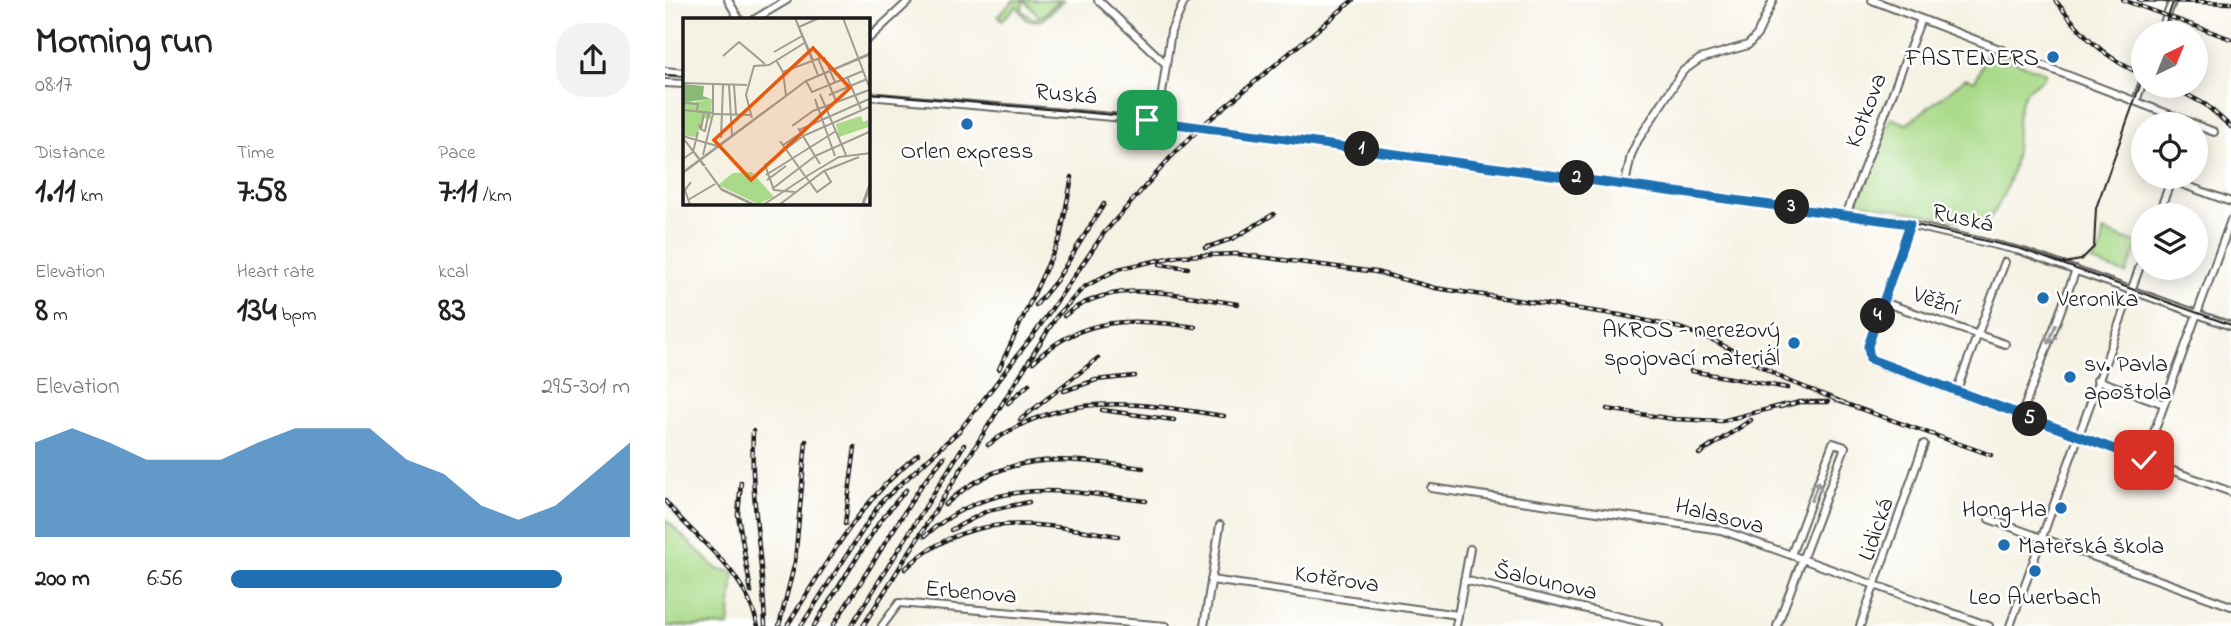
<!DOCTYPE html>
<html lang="en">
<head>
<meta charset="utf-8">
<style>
  body { margin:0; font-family:"Indie Flower",sans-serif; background:#f2f2f2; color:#222; height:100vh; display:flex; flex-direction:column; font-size:26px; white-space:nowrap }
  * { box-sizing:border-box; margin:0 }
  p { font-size:23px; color:#767676 }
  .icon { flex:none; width:38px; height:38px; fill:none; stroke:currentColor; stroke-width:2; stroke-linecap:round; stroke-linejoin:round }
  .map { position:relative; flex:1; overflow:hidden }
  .panel { display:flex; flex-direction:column; background:#fff; width:665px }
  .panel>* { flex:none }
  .needle { width:46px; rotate:43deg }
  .controls { position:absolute; left:1466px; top:21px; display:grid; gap:14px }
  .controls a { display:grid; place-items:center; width:77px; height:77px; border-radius:50%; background:#fff; box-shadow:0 4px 18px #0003; font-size:35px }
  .pin { position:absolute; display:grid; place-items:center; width:60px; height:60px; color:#fff; margin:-30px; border-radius:14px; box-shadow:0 4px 10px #0006 }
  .km { position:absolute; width:35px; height:35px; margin:-18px; border-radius:50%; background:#222; color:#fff; font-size:19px; line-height:35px; text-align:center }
  .round { display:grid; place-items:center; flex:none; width:74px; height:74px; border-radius:28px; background:#f2f2f2 }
  .head { display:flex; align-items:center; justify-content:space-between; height:119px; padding:0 35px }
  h1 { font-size:38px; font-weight:700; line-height:52px }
  .metrics { display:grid; grid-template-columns:repeat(3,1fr); gap:10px; height:119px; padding:7px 35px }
  .metrics div { display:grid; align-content:center }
  .metrics b { font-size:35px; font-weight:700 }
  .metrics small { font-size:19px; font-weight:400 }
  .metrics p { font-size:19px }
  .chart { height:196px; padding:14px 35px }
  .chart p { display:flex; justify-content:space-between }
  .chart svg { width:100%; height:126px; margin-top:7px; fill:#1f6fb2; opacity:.7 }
  ul { padding:0 35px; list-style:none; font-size:23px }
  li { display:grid; grid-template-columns:112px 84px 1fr; align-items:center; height:52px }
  li i { height:18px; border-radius:9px; background:#1f6fb2 }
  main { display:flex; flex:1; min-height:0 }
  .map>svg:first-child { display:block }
  .green { fill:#a9da89; stroke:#627b52; stroke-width:2 }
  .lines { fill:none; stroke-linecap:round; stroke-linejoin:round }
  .street-casing { stroke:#686762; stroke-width:10 }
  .street { stroke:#fff; stroke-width:6 }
  .tram { stroke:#1c1c1c; stroke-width:2 }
  .rail-casing { stroke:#1c1c1c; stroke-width:4.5 }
  .rail { stroke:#fff; stroke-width:2; stroke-dasharray:5; stroke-linecap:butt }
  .oneway { stroke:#999 }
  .route-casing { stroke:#fff; stroke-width:14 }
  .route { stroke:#1f6fb2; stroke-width:9 }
  .poi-dot { fill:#1f6fb2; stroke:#fff; stroke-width:2.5 }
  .labels { text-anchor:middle; stroke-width:5; stroke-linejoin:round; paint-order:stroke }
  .poi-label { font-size:24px; fill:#1c1c1c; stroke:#fff; text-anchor:end }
  .street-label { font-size:24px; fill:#1c1c1c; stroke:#fff }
  .inset-road { fill:none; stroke:#9e9c93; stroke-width:2 }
  .view { fill:#e8590c; fill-opacity:0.15; stroke:#e8590c; stroke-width:3.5 }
  .inset-edge { fill:none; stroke:#1c1c1c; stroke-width:3.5 }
</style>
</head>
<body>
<main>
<section class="panel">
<div class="head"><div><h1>Morning run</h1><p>08:17</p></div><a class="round"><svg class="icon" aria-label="share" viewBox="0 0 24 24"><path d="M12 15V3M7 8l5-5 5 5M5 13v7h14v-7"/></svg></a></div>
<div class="metrics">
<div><p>Distance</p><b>1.11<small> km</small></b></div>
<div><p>Time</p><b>7:58</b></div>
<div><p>Pace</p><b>7:11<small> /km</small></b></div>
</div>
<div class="metrics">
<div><p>Elevation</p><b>8<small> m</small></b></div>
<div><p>Heart rate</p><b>134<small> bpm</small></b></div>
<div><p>kcal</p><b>83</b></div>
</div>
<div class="chart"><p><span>Elevation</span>295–301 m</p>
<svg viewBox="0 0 160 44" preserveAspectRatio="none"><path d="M0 44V11L10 6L20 11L30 17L40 17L50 17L60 11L70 6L80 6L90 6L100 17L110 22L120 33L130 38L140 33L150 22L160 11V44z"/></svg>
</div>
<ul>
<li><b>200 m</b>6:56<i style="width:83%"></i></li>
</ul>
</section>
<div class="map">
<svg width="1566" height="626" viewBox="0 0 1566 626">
  <rect width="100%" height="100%" fill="#fff"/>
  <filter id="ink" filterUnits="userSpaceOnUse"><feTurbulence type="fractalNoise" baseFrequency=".0143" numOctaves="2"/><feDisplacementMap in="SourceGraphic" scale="14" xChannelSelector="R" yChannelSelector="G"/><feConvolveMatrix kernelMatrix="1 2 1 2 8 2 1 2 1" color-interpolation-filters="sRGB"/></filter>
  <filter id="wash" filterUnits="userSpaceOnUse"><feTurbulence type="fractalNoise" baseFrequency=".00686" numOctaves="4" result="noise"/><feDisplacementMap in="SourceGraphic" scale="28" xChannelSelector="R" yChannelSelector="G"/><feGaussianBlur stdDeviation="1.57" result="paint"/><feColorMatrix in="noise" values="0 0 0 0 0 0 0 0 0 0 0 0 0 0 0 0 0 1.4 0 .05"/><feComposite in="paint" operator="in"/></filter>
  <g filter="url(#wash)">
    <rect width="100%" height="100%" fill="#f5f2e3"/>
    <g class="green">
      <polygon points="349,0 358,0 357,11 369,19 375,17 359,0 393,0 377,17 395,0 399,0 376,21 362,20 352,6 337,20 333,16"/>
      <path d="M 1323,51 L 1381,73 C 1377,84 1368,83 1362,91 C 1349,109 1353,130 1351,150 C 1349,173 1335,211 1318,225 L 1192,202 L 1226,118 L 1242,124 L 1301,78 L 1310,81 Z"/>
      <polygon points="1438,231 1473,244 1461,274 1427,262 1437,248"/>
      <polygon points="0,519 52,569 69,572 64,626 0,626"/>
    </g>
  </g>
  <g filter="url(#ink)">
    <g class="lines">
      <defs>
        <g id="street">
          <polyline points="63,0 74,19"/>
          <polyline points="433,0 501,64"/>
          <polyline points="1207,0 1529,124"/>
          <polyline points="90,19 122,0"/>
          <polyline points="1495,33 1508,0"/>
          <polyline points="203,39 245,0"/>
          <polyline points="0,71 19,73"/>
          <polyline points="0,83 19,84"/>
          <polyline points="203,96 493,121 1229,221 1356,251 1566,326"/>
          <polyline points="1471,101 1479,79"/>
          <polyline points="493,121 506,31 520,0"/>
          <polyline points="1531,125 1549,132"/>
          <polyline points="1506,180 1566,202"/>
          <polyline points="960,184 966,155 973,140 1018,71 1035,59 1083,45 1092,35 1108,0"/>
          <polyline points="1181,215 1256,19"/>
          <polyline points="1493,215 1507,178"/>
          <polyline points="1245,224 1203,346 1203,355 1207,361 1566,492"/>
          <polyline points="1218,302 1340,344"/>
          <polyline points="1432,380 1499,404"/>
          <polyline points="1291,392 1340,262"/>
          <polyline points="1356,416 1411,270"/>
          <polyline points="1479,460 1566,220"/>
          <polyline points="766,488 1056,530 1324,626"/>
          <polyline points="1324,519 1566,606"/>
          <polyline points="546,580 793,615"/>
          <polyline points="799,580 994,626"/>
          <polyline points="217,626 234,603 501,626"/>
          <polyline points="539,626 555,525"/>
          <polyline points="791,626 805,549"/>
          <polyline points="1112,626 1180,447 1168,443 1126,555"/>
          <polyline points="1195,626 1259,444"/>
          <polyline points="1345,626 1479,255"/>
        </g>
      </defs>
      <use href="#street" class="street-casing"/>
      <use href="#street" class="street"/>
      <g class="tram">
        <polyline points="1497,33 1509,0"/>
        <polyline points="0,75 19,76"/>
        <polyline points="203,93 493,119 1229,220 1356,249 1566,325"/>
        <polyline points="1399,263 1416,260 1429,247 1431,208 1479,74"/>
      </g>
      <defs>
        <g id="rail">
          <path d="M 1390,0 C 1416,33 1439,59 1479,75"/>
          <polyline points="1458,0 1566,39"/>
          <polyline points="1474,0 1566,3"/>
          <polyline points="1506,86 1541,105 1566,127"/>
          <polyline points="540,248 569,238 609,214"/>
          <polyline points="495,264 523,268"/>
          <polyline points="371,305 391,281 439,204"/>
          <path d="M 399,316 C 449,275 515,296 573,304"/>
          <path d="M 368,362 C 419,314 467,319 530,327"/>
          <polyline points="334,369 395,238 407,177"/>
          <polyline points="1026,371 1123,388"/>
          <polyline points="399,391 431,380 470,376"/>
          <polyline points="1170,400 1326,455"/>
          <polyline points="343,403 364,384"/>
          <polyline points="1115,407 1135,402 1163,402"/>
          <polyline points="942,409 1008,419 1057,421 1123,404"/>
          <polyline points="437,410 509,420"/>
          <polyline points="355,420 433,358"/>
          <path d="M 88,431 C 85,497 98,560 100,626"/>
          <path d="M 323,445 C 398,389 474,403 559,416"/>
          <polyline points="1034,454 1086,420"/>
          <polyline points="76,482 73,515 86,592"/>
          <path d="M 0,501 C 36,546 77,565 93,626"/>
          <path d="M 280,505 C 341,448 402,458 478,468"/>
          <polyline points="180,524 190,447"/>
          <polyline points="286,530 322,511 364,502"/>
          <path d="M 260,536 C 328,474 399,491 481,501"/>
          <path d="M 240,569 C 306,507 373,524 453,536"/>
          <polyline points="114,626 130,562 141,441"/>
          <path d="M 122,626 C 163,561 193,503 253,454"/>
          <polyline points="136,626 216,502 295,430 372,330 439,233 505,158 538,125 688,0"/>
          <polyline points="149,626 215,521 241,490"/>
          <polyline points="168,626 256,486 279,457"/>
          <polyline points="186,626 299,445"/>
          <polyline points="198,626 392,316 419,287 453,269 513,256 572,254 711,272 770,288 955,315 1015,328 1050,341 1121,380 1180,403"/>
        </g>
      </defs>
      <use href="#rail" class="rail-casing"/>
      <use href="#rail" class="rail"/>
    </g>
    <defs><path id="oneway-shaft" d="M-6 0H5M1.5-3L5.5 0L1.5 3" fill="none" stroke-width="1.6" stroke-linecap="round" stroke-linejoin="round" transform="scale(1.75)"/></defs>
    <g class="oneway">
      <use href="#oneway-shaft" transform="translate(1387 334) rotate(111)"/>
      <use href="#oneway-shaft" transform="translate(1150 491) rotate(-70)"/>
    </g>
  </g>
  <g class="lines" filter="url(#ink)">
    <defs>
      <polyline id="route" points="482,120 1245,224 1203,346 1205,359 1479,460"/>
    </defs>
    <use href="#route" class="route-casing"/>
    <use href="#route" class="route"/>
  </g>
  <g class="poi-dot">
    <circle cx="1388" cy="57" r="7"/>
    <circle cx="302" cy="124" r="7"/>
    <circle cx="1378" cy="298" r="7"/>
    <circle cx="1129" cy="343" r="7"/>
    <circle cx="1405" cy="377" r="7"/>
    <circle cx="1396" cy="508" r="7"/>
    <circle cx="1339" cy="545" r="7"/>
    <circle cx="1370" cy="571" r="7"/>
  </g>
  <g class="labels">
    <g class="poi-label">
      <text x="1374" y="65">FASTENERS</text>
      <text x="302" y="158" text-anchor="middle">Orlen express</text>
      <text x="1392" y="306" text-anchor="start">Veronika</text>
      <text x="1115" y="337">AKROS - nerezový<tspan x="1115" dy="28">spojovací materiál</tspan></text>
      <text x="1419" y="371" text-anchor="start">sv. Pavla<tspan x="1419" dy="28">apoštola</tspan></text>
      <text x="1382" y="516">Hong-Ha</text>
      <text x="1353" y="553" text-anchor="start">Mateřská škola</text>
      <text x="1370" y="604" text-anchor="middle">Leo Auerbach</text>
    </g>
    <g class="street-label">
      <text transform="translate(401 93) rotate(5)" y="8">Ruská</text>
      <text transform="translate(1200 110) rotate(-69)" y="8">Kotkova</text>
      <text transform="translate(1298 217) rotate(13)" y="8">Ruská</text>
      <text transform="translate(1272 300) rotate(19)" y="8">Věžní</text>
      <text transform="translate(1055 515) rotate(14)" y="8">Halasova</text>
      <text transform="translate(1210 529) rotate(-71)" y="8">Lidická</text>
      <text transform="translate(672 578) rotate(8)" y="8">Kotěrova</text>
      <text transform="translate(881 580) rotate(13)" y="8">Šalounova</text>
      <text transform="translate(306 591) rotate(5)" y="8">Erbenova</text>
    </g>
  </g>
  <g transform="translate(18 18)">
    <rect width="187" height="187" fill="#f5f2e3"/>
    <path d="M 0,80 L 10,84 L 29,81 L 28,101 L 21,100 L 13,119 L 0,117 ZM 178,98 L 180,104 L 185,102 L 185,109 L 156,119 L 153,106 ZM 69,154 L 91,179 L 75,186 L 35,167 L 50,155 Z" fill="#a9da89"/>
    <path d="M 0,66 L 21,68 L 20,78 L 28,81 L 1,84 Z" fill="#86ba75"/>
    <path class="inset-road" d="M 112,0 L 130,42M 112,0 L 135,57M 160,0 L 187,71M 116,9 L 136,0M 91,34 L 119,18M 40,38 L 56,24 L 82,46M 141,39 L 152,64M 135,40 L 153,83M 93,42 L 100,54 L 137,40M 100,54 L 103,78M 164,59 L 178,91M 123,63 L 129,74 L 180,53M 0,65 L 64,67M 46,67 L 49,117M 51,67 L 53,96M 137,76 L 163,137M 146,77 L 184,61M 0,85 L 15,86 L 14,92M 135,91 L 132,81 L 152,138M 0,92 L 30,95M 31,96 L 67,97M 69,100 L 63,77 L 71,48 L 86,47 L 123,24M 16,106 L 18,112 L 21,94M 109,108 L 130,93 L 186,72M 115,110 L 137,146M 19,112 L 22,113 L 26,94M 116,112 L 186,81M 0,118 L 34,128M 0,120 L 22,148M 0,120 L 21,148M 38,120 L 40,67M 97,123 L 122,158M 187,123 L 187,72M 100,127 L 118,115M 20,137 L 30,96 L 30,67M 0,141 L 10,134 L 15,114M 22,149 L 38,171 L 70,186M 22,149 L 39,172 L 71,187M 0,154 L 123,63 L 188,35M 0,155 L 123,63 L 188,36M 83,157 L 153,113M 124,158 L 156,139 L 188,135M 123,159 L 134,174 L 148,164 L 141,152M 84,162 L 103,148M 89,171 L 132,138 L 186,114M 112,174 L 91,172 L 82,147 L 120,118 L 186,89M 5,182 L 32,166M 7,187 L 2,172 L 8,164M 80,187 L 124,158M 96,187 L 141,153 L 176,139M 179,187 L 188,162M 180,187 L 188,167"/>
    <path class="view" d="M 130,30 L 167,70 L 68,162 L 31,122 Z"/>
    <rect width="187" height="187" class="inset-edge"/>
  </g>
</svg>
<div class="controls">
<a><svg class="needle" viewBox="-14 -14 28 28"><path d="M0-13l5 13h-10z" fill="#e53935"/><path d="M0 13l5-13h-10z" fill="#767676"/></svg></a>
<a><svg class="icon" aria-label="locate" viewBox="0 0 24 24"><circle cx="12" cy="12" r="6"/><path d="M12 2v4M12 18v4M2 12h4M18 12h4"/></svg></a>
<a><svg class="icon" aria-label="layers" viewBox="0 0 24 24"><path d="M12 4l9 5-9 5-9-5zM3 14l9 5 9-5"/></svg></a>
</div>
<div class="pin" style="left:482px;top:120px;background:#1e9e55"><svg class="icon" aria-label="arrive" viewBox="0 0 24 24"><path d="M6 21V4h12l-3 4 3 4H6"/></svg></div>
<div class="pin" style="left:1479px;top:460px;background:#d93025"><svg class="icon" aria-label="check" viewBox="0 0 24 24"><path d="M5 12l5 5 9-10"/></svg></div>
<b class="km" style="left:697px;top:149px">1</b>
<b class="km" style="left:912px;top:178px">2</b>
<b class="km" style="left:1127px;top:207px">3</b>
<b class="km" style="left:1213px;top:316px">4</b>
<b class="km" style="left:1365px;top:419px">5</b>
</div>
</main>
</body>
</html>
